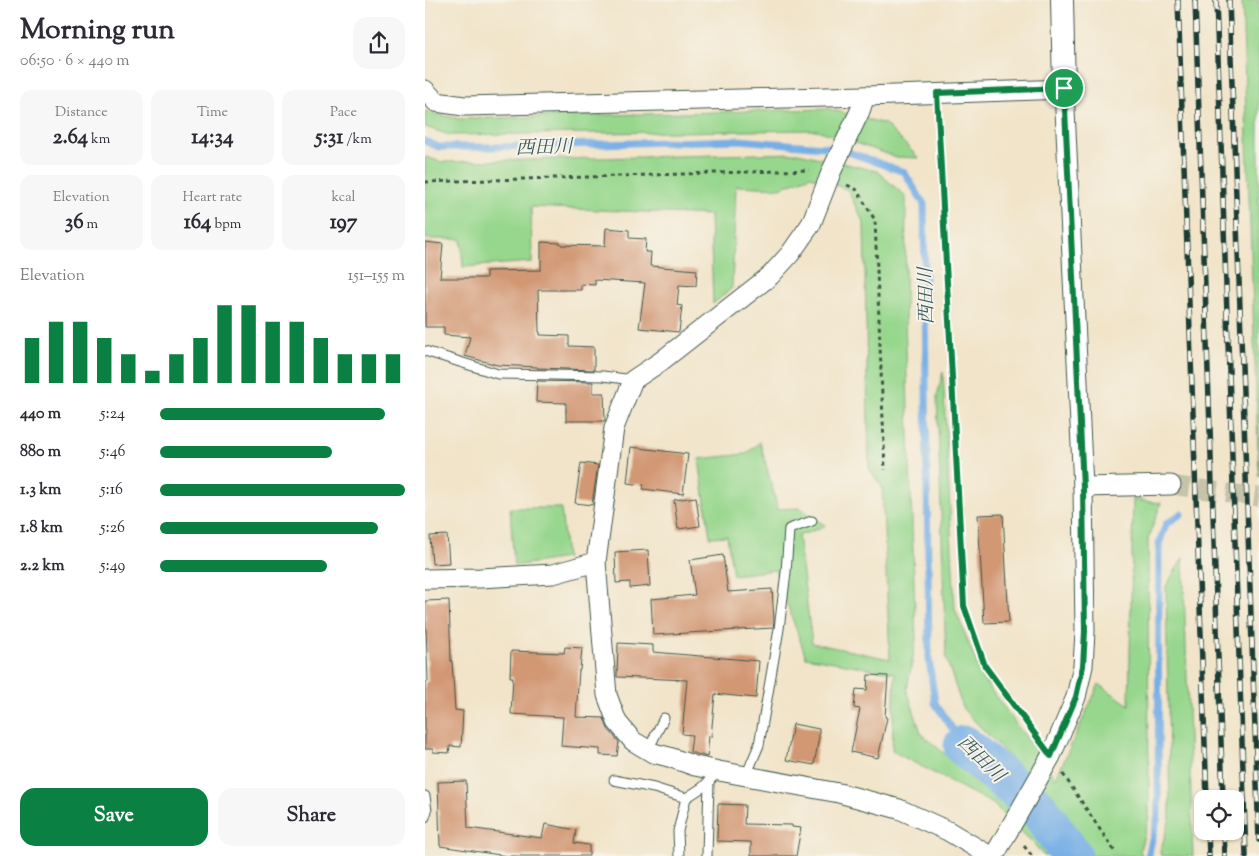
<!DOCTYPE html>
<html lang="en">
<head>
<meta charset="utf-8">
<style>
  body { margin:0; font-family:"Sorts Mill Goudy","Noto Serif JP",serif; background:#f7f7f7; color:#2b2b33; height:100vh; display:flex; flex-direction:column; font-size:19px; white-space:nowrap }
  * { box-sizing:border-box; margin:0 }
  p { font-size:16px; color:#7c7c81 }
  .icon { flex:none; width:28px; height:28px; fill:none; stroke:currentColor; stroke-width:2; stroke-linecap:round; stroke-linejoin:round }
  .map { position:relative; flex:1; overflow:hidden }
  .side { display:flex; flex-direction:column; background:#fff; width:425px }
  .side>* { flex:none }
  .controls { position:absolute; left:769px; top:790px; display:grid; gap:10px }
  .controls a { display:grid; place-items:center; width:50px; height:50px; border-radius:10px; background:#fff; box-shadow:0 1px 4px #0004; font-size:25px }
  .pin { position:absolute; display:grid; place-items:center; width:42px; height:42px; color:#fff; margin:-21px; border:2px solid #fff; border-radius:50%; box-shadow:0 1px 5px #0007 }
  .round { display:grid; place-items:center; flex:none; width:52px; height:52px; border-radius:15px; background:#f7f7f7 }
  .overview { display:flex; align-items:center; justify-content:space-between; height:85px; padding:0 20px }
  h1 { font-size:28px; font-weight:700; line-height:38px }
  .figures { display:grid; grid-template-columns:repeat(3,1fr); gap:8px; height:85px; padding:5px 20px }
  .figures div { display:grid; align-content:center; border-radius:12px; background:#f7f7f7; text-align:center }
  .figures b { font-size:21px; font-weight:700 }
  .figures small { font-size:14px; font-weight:400 }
  .figures p { font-size:14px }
  .chart { height:140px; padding:10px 20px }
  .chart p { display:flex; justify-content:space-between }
  .chart svg { width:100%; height:90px; margin-top:5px; stroke:#0b8043; stroke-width:6 }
  .action { display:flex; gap:10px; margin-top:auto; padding:10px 20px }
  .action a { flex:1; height:58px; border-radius:15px; background:#0b8043; color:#fff; font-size:20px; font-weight:700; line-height:58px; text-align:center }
  .action a+a { background:#f7f7f7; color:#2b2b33 }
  ul { padding:0 20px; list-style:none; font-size:16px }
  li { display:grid; grid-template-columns:80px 60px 1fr; align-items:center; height:38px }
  li i { height:12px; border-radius:6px; background:#0b8043 }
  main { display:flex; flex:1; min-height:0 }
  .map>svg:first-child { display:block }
  .green { fill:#97d78d; stroke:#5b8a60 }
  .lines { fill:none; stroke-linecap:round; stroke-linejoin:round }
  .stream { stroke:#76aee6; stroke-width:7 }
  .river { stroke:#76aee6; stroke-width:41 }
  .building { fill:#d29773 }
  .minor-tunnel { stroke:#c7c3ab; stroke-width:19; stroke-dasharray:19 9; stroke-linecap:butt }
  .service-casing { stroke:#3e564a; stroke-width:11 }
  .minor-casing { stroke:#3e564a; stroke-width:21 }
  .tertiary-casing { stroke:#3e564a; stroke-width:24 }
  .path { stroke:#3e564a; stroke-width:3; stroke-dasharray:4 4; stroke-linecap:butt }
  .service { stroke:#fff; stroke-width:9 }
  .minor { stroke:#fff; stroke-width:19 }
  .tertiary { stroke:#fff; stroke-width:22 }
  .rail-casing { stroke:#1f3d34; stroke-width:5.5 }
  .rail { stroke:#f7f3e8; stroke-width:4; stroke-dasharray:11; stroke-linecap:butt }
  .route-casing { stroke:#fff; stroke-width:10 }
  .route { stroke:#0b8043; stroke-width:6 }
  .labels { text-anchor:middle; stroke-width:4; stroke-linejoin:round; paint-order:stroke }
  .water-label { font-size:19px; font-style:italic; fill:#355960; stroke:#f7f3e8 }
</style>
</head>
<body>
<main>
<section class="side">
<div class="overview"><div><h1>Morning run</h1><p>06:50 · 6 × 440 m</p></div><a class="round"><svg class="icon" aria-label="share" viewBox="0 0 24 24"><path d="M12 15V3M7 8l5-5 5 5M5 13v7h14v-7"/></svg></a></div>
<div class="figures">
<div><p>Distance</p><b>2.64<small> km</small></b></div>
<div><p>Time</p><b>14:34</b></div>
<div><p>Pace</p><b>5:31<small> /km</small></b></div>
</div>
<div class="figures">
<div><p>Elevation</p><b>36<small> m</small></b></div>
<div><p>Heart rate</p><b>164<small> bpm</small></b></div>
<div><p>kcal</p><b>197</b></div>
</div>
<div class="chart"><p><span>Elevation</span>151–155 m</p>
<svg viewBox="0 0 160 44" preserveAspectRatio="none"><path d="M5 44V22M15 44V14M25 44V14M35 44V22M45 44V30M55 44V38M65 44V30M75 44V22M85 44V6M95 44V6M105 44V14M115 44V14M125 44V22M135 44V30M145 44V30M155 44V30"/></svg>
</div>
<ul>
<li><b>440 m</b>5:24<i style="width:92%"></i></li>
<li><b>880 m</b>5:46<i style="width:70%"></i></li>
<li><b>1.3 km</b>5:16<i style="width:100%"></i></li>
<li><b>1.8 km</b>5:26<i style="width:89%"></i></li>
<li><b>2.2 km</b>5:49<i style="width:68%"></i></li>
</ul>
<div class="action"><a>Save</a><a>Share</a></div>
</section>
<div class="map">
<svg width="834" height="856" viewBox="0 0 834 856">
  <rect width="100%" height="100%" fill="#f7f3e8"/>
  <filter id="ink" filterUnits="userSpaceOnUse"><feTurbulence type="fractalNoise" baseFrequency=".02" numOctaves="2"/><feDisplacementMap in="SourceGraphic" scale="10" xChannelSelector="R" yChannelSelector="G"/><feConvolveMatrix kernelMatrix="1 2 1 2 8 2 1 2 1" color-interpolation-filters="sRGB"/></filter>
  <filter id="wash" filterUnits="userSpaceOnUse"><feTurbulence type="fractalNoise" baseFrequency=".0096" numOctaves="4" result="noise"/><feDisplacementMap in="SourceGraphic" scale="20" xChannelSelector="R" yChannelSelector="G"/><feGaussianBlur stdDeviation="1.12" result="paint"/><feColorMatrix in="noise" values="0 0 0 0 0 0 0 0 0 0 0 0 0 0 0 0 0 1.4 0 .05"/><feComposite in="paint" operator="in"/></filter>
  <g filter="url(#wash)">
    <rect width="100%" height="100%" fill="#f1e4c9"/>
    <g class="green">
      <polygon points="817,0 834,0 834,476"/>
      <polygon points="404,109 460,124 494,158 471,157 392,130 25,135 0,127 0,111 34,119"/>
      <polygon points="373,153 452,171 481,197 480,319 491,640 482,690 496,733 533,766 600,809 638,856 619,856 609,844 568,804 467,751 470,673 381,657 350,570 308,575 302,536 285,537 274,459 321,454 335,442 353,509 375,508 401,526 373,536 387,643 465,659 457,487 444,469 439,224 423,190 386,176 355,188 311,186 307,288 288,304 285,215 106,207 107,262 38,267 36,239 0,239 0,157 17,162"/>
      <polygon points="518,372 530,609 558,679 631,778 674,684 704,705 708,500 736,503 723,539 724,817 715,850 717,856 659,856 623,797 538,709 521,658 512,396"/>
      <polygon points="85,508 136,508 141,558 89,566"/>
      <polygon points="758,558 768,856 736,856 735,852 745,818 741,586"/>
    </g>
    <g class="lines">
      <g class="stream">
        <polyline points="0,141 14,147 65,147 314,140 412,148 479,172 499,204 504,659 510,703 539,746"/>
        <polyline points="723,856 733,816 734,544 741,524 756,514"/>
      </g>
      <polyline class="river" points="539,746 613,808 647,856"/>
    </g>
    <g id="blocks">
      <g class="building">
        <polygon points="181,228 204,230 204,238 221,239 220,252 226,252 225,266 272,270 271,286 254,285 252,305 257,306 254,332 214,328 220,283 170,280 170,285 156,284 156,290 113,290 114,332 115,332 115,335 144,336 144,346 169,347 169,370 112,368 112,367 72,365 40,356 45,337 19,335 19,327 0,327 0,242 18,244 15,278 61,278 61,271 116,270 116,242 136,243 136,245 180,246"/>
        <polygon points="112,381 168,382 168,393 179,393 180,421 141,421 141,403 111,402"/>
        <polygon points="206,447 263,454 258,494 218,489 219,485 202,483"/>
        <polygon points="156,463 173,465 167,505 150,503"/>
        <polygon points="271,497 275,526 253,529 249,500"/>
        <polygon points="578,514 584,622 559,623 553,515"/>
        <polygon points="22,535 24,563 7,564 5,536"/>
        <polygon points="223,550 225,586 205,588 205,582 191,583 190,552"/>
        <polygon points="298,555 303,592 347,589 349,621 348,628 228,635 226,599 270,595 265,560"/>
        <polygon points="24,600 26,661 27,661 30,710 38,711 36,747 25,746 24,753 8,752 8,749 0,749 0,682 3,682 0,601"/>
        <polygon points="193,643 228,645 228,652 334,661 331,698 290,694 286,737 284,736 282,757 265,752 267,735 257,734 262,680 192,677"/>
        <polygon points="140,647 157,648 155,670 154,670 151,717 179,718 183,729 194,742 192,756 175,755 175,749 136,746 138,717 86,714 88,677 85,677 86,651 139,653"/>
        <polygon points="443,675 463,676 460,717 462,718 453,758 426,752 435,709 429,708 431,689 442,690"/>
        <polygon points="368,724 394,729 394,737 389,765 361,760"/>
        <polygon points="41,781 43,828 117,838 120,824 151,830 149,843 164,845 164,856 82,856 15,846 13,782"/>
        <polygon points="293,804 320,805 319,824 367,825 367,827 376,828 371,856 326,856 326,842 292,841"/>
      </g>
    </g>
  </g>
  <g filter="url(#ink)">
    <use href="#blocks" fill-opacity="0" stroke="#3e564a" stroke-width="1"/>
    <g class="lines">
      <polyline class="minor-tunnel" points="746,485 834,497"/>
      <defs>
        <g id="service">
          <polyline points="0,351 73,374 178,376 208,380"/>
          <polyline points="223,750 239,718"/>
          <polyline points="321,776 334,745 354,629 361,572 364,529 387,521"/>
          <polyline points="189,780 229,788 261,798"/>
          <polyline points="0,796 2,811 0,817"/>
          <polyline points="254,856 253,831 261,798 278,787 293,772"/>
          <polyline points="282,856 284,781"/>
        </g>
        <g id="minor">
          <polyline points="0,90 11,102 39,106 440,96 639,89 658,487 660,631 658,666 651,697 626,756 569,856"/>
          <polyline points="440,96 435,111 407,170 386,224 365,254 345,276 235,362 208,380 189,428 171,562 182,695 192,722 208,741 228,753 244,757 270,766 294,771 414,793 474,809 523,831 565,856"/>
          <polyline points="658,487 746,485"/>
          <polyline points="0,579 55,578 128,574 171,562"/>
        </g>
        <polyline id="tertiary" points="637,0 639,89"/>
      </defs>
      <use href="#service" class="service-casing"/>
      <use href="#minor" class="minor-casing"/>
      <use href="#tertiary" class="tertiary-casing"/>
      <g class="path">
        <polyline points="513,114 539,606 560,666 611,737"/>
        <polyline points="0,182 384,170"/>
        <polyline points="422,185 431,189 450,220 460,470"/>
        <polyline points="638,774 690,852"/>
        <polyline points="599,846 607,856"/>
      </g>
      <use href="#service" class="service"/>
      <use href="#minor" class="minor"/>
      <use href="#tertiary" class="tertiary"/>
      <defs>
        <g id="rail">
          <polyline points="753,0 782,799"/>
          <polyline points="770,0 798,799"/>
          <polyline points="791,0 821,856"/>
          <polyline points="804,0 834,840"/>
          <polyline points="783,831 784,856"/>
          <polyline points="799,831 800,856"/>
        </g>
      </defs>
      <use href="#rail" class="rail-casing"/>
      <use href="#rail" class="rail"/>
    </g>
  </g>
  <g class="lines" filter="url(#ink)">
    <defs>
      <polygon id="route" points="639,88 658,487 660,631 658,666 651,697 626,756 560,666 539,606 512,93"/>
    </defs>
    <use href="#route" class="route-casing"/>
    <use href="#route" class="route"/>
  </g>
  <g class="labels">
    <g class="water-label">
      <text transform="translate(119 146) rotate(-2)" y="7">西田川</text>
      <text transform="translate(500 296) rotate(-91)" y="7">西田川</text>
      <text transform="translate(557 758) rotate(44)" y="7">西田川</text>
    </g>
  </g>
</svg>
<div class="controls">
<a><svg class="icon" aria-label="locate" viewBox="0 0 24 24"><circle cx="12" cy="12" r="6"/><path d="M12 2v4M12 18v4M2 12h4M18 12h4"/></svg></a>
</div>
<div class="pin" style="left:639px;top:88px;background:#1e9e55"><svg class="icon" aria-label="arrive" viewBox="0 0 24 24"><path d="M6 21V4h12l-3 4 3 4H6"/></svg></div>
</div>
</main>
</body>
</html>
